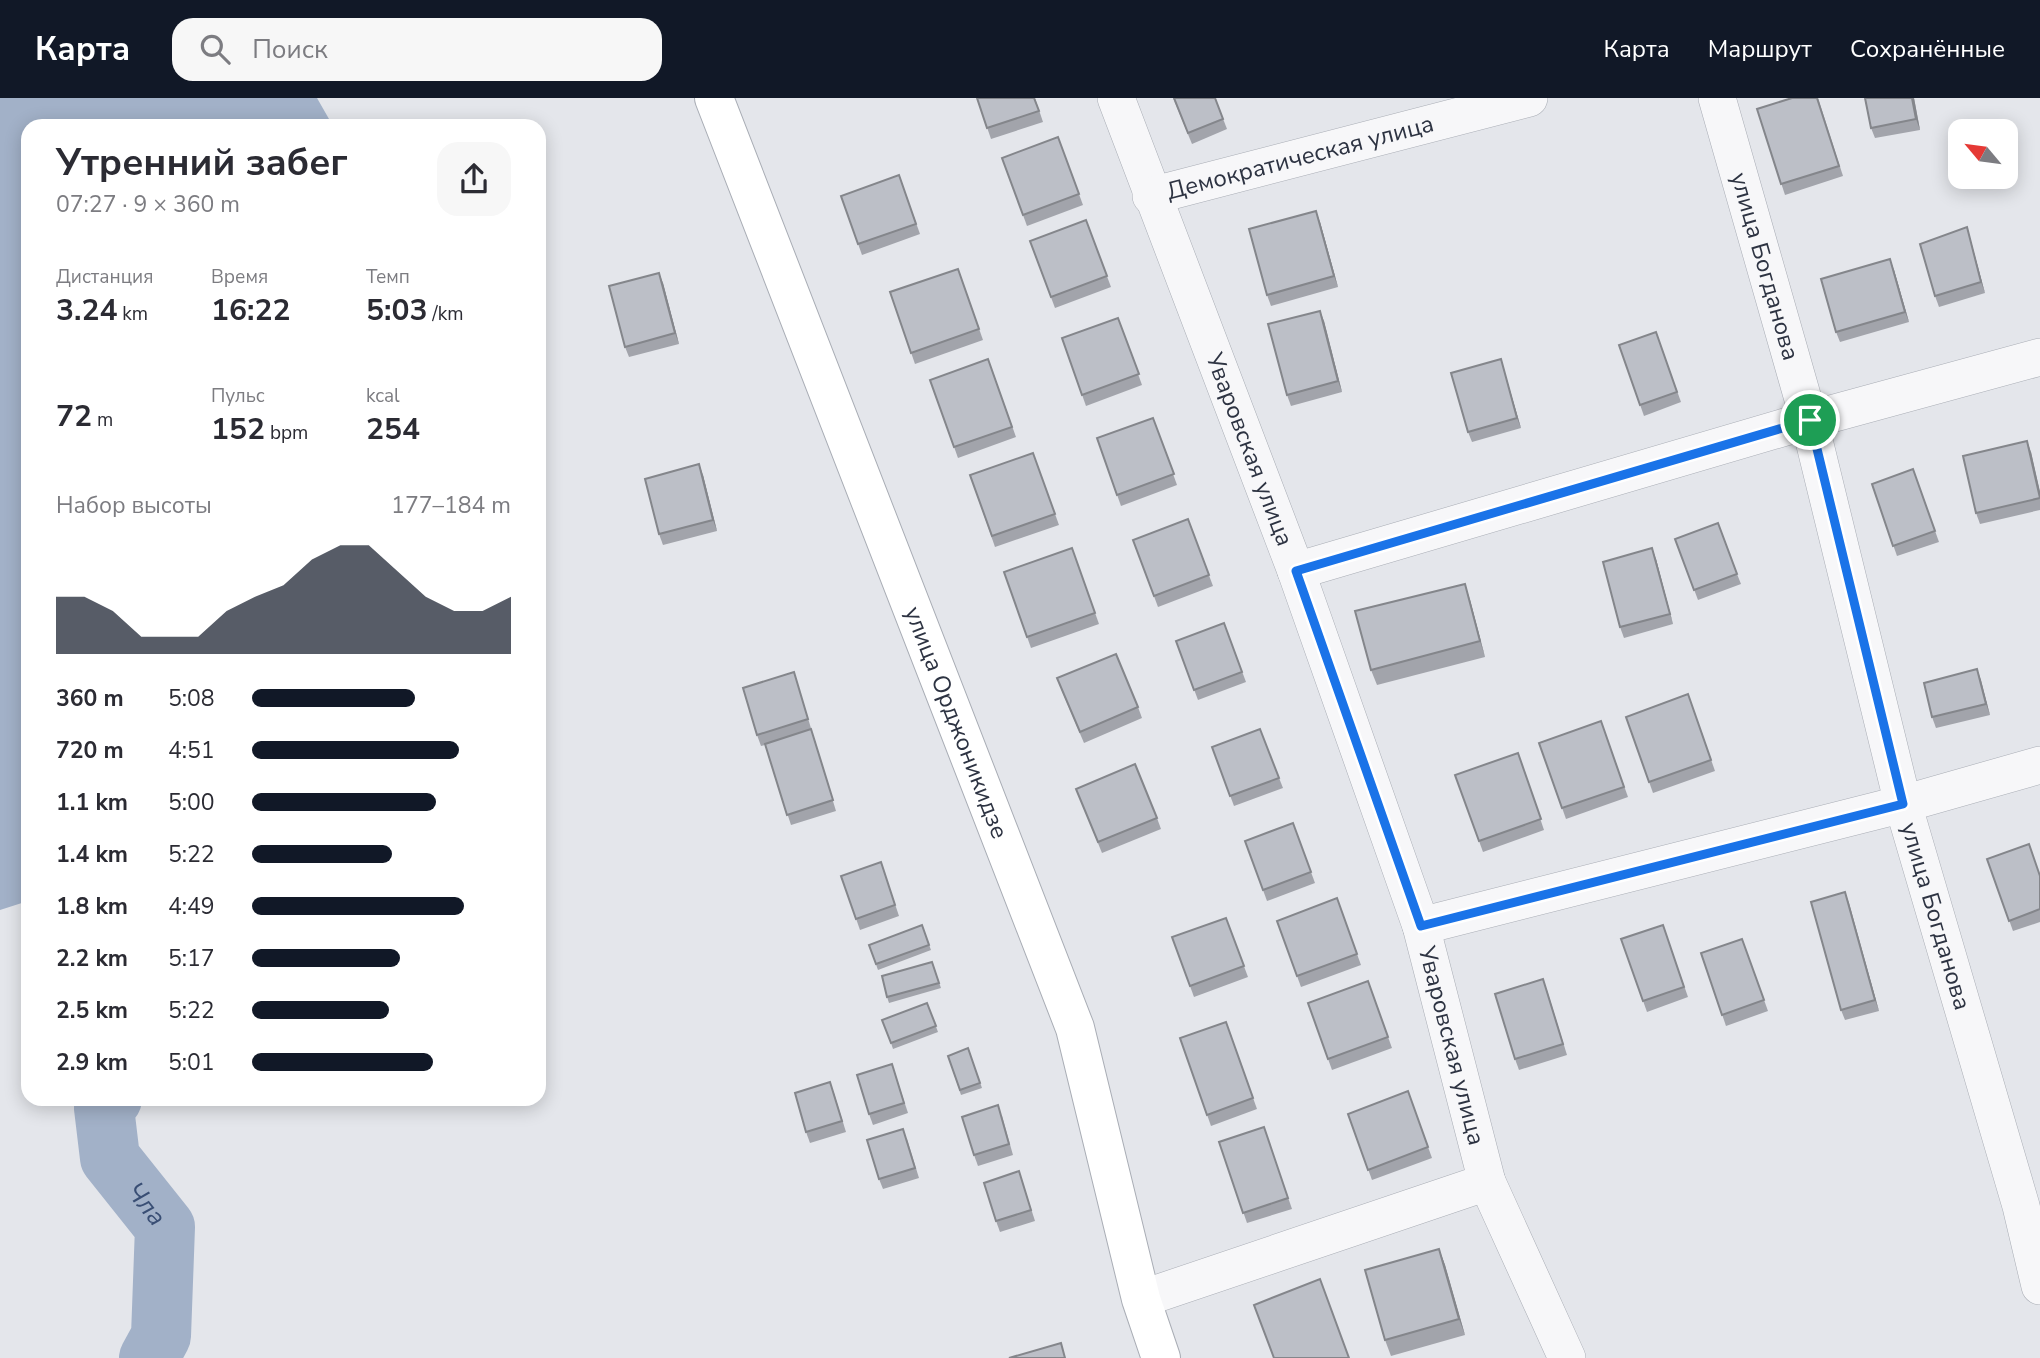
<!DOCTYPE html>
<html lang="ru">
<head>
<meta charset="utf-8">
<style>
  body { margin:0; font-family:"Nunito Sans",sans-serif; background:#f7f7f7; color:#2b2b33; height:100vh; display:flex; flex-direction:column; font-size:26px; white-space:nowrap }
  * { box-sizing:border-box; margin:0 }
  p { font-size:23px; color:#7c7c81 }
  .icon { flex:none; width:38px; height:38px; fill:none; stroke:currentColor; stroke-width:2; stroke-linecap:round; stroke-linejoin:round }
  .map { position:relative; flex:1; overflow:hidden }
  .drawer { position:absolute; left:21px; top:21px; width:525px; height:987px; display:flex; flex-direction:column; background:#fff; border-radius:21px; box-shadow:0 4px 18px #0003 }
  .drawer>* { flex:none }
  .needle { width:46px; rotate:299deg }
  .buttons { position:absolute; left:1948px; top:21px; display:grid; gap:14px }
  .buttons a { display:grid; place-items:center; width:70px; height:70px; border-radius:14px; background:#fff; box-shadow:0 4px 18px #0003; font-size:35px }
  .pin { position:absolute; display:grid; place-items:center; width:60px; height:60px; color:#fff; margin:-30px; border:4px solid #fff; border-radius:50%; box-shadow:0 2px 7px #0007 }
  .round { display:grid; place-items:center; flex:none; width:74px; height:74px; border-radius:21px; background:#f7f7f7 }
  .headline { display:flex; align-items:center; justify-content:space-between; height:119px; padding:0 35px }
  h1 { font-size:38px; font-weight:700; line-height:52px }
  .figures { display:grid; grid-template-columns:repeat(3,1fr); gap:10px; height:119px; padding:7px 35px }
  .figures div { display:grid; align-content:center }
  .figures b { font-size:30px; font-weight:700 }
  .figures small { font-size:19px; font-weight:400 }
  .figures p { font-size:19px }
  .chart { height:196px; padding:14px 35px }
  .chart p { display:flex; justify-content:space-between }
  .chart svg { width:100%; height:126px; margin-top:7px; fill:#111827; opacity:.7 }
  ul { padding:0 35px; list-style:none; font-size:23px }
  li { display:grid; grid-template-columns:112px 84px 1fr; align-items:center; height:52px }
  li i { height:18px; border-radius:9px; background:#111827 }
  header { display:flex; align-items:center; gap:42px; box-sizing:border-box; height:98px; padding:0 35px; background:#111827; color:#fff }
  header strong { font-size:33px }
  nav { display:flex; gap:38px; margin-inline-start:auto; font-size:24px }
  .search { width:490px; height:63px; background:#f7f7f7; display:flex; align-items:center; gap:18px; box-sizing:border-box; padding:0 24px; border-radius:21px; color:#7c7c81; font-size:26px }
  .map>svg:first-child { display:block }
  .water { fill:#a2b1c8 }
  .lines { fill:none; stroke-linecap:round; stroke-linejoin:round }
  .river { stroke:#a2b1c8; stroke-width:60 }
  .street-casing { stroke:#a9adb5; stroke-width:38 }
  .secondary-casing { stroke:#a9adb5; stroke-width:40 }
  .street { stroke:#f7f7f9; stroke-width:37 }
  .secondary { stroke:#fff; stroke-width:38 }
  .wall { fill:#a2a4ab }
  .shaded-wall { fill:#84868b }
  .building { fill:#bcbfc7; stroke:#84868b; stroke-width:2 }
  .route-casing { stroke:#fff; stroke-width:14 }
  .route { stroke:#1a73e8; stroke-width:9 }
  .labels { text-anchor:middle; stroke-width:5; stroke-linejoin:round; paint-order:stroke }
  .street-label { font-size:24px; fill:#2d3342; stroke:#f4f5f8 }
  .water-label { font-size:26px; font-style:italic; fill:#394e74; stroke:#f4f5f8 }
</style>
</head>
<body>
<header>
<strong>Карта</strong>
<div class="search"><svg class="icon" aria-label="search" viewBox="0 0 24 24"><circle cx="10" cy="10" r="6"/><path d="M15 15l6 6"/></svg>Поиск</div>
<nav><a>Карта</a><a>Маршрут</a><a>Сохранённые</a></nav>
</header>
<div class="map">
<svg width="2040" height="1260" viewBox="0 0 2040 1260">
  <rect width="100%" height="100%" fill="#e4e6eb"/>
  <polygon class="water" points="0,0 317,0 333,28 28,28 28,803 0,812"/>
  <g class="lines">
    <path class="river" id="s1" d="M 112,1001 L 104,1010 L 110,1060 L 165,1129 L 161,1238 L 149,1260"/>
    <defs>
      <g id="street">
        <path id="s2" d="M 1116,0 L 1296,473 L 1421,828 L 1487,1084 L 1567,1260"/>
        <path id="s3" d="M 1717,0 L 1809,322 L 1903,706 L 2021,1108 L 2040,1188"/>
        <path id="s4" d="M 1151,98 L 1529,0"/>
        <polyline points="1296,473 1809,322 2040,259"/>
        <polyline points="1421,828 1903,706 2040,667"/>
        <polyline points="1141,1201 1487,1084"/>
      </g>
      <g id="secondary">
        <path id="s5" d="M 714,0 L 1075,930 L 1141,1201 L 1161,1260"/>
      </g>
    </defs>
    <use href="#street" class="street-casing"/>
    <use href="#secondary" class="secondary-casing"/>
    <use href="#street" class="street"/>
    <use href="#secondary" class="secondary"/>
  </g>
  <g class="wall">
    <polygon points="977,0 1035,0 1043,24 991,41"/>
    <polygon points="1173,0 1215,0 1227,31 1192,46"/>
    <polygon points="1818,0 1843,78 1785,97 1757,11"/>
    <polygon points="1865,0 1914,0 1920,32 1875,40 1871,30"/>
    <polygon points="1058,39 1083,107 1027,128 1002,60"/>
    <polygon points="899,77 920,136 862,157 841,98"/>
    <polygon points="1086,122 1111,189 1055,210 1030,143"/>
    <polygon points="1320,124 1338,189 1271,208 1267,197"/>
    <polygon points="1970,140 1985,195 1939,209 1935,198"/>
    <polygon points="958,171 983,242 915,266 890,194"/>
    <polygon points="1894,172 1909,224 1840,244 1836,234"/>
    <polygon points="663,185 679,246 629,259 625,249"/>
    <polygon points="1118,220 1142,287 1086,308 1062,240"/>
    <polygon points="1324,223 1342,294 1291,308 1287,297"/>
    <polygon points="1656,234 1681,304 1644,318 1619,247"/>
    <polygon points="988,261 1016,339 958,360 930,282"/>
    <polygon points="1504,272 1521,330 1472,344 1468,334"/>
    <polygon points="1153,320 1177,387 1121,408 1097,340"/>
    <polygon points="2031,354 2040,394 2040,412 1980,426 1976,415"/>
    <polygon points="1033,355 1059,427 995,449 970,377"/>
    <polygon points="1913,371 1939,444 1897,458 1872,386"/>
    <polygon points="703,377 717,433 663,447 659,436"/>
    <polygon points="1188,421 1213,488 1158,509 1133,442"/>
    <polygon points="1675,441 1737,476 1741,486 1698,502"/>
    <polygon points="1072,450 1099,526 1031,550 1004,474"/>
    <polygon points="1656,461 1673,526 1624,540 1620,529"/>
    <polygon points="1470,502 1485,559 1377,587 1371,572"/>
    <polygon points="1224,525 1246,584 1198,602 1176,543"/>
    <polygon points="1977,571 1990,617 1936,630 1932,619"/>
    <polygon points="794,574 836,713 791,727 765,647 761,648 757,637"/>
    <polygon points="1061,591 1138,609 1142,620 1084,645"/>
    <polygon points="1688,596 1715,673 1653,695 1626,619"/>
    <polygon points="1601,623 1628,699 1566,721 1539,645"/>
    <polygon points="1260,631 1283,690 1234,708 1212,649"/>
    <polygon points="1518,655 1544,732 1483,754 1455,677"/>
    <polygon points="1080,701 1157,720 1161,731 1102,755"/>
    <polygon points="1293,725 1315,785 1267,803 1245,743"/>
    <polygon points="1987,761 2040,778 2040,824 2013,833"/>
    <polygon points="881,764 899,818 860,832 841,778"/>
    <polygon points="1845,794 1879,913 1845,922 1841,912"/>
    <polygon points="1226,820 1248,879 1194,899 1172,839"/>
    <polygon points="922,827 931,852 878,872 869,847"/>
    <polygon points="1663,827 1688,899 1647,914 1621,841"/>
    <polygon points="1742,841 1768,913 1726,928 1701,855"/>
    <polygon points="1357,856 1361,867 1301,889 1297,878"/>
    <polygon points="932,864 941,890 889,905 887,899"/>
    <polygon points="1368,883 1392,950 1332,972 1308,905"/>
    <polygon points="1547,892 1567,957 1519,972 1515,961"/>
    <polygon points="927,905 938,934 893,951 891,945"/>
    <polygon points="1226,924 1257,1011 1211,1028 1180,940"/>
    <polygon points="968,950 982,990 961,997 948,958"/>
    <polygon points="892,966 908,1015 873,1027 869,1016"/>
    <polygon points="1408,993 1432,1060 1372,1082 1348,1016"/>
    <polygon points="834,995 846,1034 810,1045 806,1034"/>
    <polygon points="1002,1018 1013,1057 978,1068 974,1057"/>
    <polygon points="1264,1029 1292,1111 1247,1125 1219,1044"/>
    <polygon points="907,1041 919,1080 883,1091 879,1081"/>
    <polygon points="1019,1073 1035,1123 1000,1134 996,1123"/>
    <polygon points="1439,1151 1445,1167 1465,1237 1391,1258 1385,1242"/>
  </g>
  <g class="shaded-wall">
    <polygon points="1912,0 1914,0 1920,32 1916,21"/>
    <polygon points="1316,113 1320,124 1338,189 1334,178"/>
    <polygon points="1967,129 1985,195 1981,184"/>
    <polygon points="1890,161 1894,172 1909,224 1905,214"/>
    <polygon points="659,175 663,185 679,246 675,235"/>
    <polygon points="1320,213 1324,223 1342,294 1338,283"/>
    <polygon points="1501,261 1504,272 1521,330 1517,320"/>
    <polygon points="2027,343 2031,354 2040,394 2040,400"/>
    <polygon points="699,366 703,377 717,433 713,422"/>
    <polygon points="1652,450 1656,461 1673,526 1670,516"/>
    <polygon points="1465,486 1470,502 1485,559 1480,543"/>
    <polygon points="1977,571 1981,582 1990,617 1986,606"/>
    <polygon points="1845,794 1849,805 1879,913 1875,902"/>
    <polygon points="1439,1151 1445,1167 1465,1237 1459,1221"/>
  </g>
  <g class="building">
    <polygon points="977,0 1034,0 1039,13 987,30"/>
    <polygon points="1174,0 1215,0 1223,21 1188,35"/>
    <polygon points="1792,0 1817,0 1839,68 1781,86 1757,11"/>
    <polygon points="1865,0 1912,0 1916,21 1871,30"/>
    <polygon points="1058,39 1079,96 1023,117 1002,60"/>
    <polygon points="899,77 916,126 858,146 841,98"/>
    <polygon points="1316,113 1334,178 1267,197 1249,131"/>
    <polygon points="1086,122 1107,178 1051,199 1030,143"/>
    <polygon points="1967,129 1981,184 1935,198 1920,146"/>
    <polygon points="1890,161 1905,214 1836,234 1821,181"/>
    <polygon points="958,171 979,231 911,255 890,194"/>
    <polygon points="659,175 675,235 625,249 609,188"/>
    <polygon points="1320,213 1338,283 1287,297 1268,226"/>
    <polygon points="1118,220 1139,276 1082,297 1062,240"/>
    <polygon points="1656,234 1677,294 1640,307 1619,247"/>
    <polygon points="988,261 1012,329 954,349 930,282"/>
    <polygon points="1501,261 1517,320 1468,334 1451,275"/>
    <polygon points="1153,320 1174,376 1117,397 1097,340"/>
    <polygon points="2027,343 2040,400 1976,415 1963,358"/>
    <polygon points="1033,355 1055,416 992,438 970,377"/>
    <polygon points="699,366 713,422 659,436 645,381"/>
    <polygon points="1913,371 1935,433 1893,448 1872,386"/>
    <polygon points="1188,421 1209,477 1154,498 1133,442"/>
    <polygon points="1718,425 1737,476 1694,492 1675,441"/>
    <polygon points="1072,450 1095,515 1027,539 1004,474"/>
    <polygon points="1652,450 1670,516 1620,529 1603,464"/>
    <polygon points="1465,486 1480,543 1371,572 1355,513"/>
    <polygon points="1224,525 1242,574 1194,592 1176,543"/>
    <polygon points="1116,556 1138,609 1080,634 1057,580"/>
    <polygon points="1977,571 1986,606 1932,619 1924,585"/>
    <polygon points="794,574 808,621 757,637 743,590"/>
    <polygon points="1688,596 1711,662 1649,684 1626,619"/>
    <polygon points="1601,623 1624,689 1562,710 1539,645"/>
    <polygon points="811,631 833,702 787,717 765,646"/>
    <polygon points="1260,631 1279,680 1230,698 1212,649"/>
    <polygon points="1518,655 1541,721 1479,743 1455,677"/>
    <polygon points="1135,666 1157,720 1098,744 1076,691"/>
    <polygon points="1293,725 1311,774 1263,792 1245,743"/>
    <polygon points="2029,746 2040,778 2040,811 2009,823 1987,761"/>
    <polygon points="881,764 895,807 856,821 841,778"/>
    <polygon points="1845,794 1875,902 1841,912 1811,804"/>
    <polygon points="1337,800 1357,856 1297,878 1277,823"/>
    <polygon points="1226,820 1244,868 1190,888 1172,839"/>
    <polygon points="922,827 929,847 876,866 869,847"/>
    <polygon points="1663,827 1684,889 1643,903 1621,841"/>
    <polygon points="1742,841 1764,902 1722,917 1701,855"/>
    <polygon points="932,864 939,885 887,899 882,878"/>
    <polygon points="1543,881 1563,946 1515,961 1495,896"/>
    <polygon points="1368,883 1388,939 1328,961 1308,905"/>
    <polygon points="927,905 936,928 891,945 882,922"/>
    <polygon points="1226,924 1253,1000 1207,1017 1180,940"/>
    <polygon points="968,950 980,985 960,992 948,958"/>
    <polygon points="892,966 904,1005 869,1016 857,977"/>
    <polygon points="830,984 842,1023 806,1034 795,995"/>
    <polygon points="1408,993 1428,1049 1368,1072 1348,1016"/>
    <polygon points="998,1007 1009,1046 974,1057 962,1019"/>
    <polygon points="1264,1029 1288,1100 1243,1115 1219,1044"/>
    <polygon points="903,1031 915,1070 879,1081 867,1042"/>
    <polygon points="1019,1073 1031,1112 996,1123 984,1085"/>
    <polygon points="1439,1151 1459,1221 1385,1242 1365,1172"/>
    <polygon points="1320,1181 1349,1260 1274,1260 1254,1207"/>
    <polygon points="1061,1245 1065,1260 1009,1260"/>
  </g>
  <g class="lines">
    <defs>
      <polygon id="route" points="1810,322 1903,706 1421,828 1296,473"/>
    </defs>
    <use href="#route" class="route-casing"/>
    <use href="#route" class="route"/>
  </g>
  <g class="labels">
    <g class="street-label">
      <text dy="8" stroke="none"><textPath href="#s4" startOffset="154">Демократическая улица</textPath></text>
      <text dy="8" stroke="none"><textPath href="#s3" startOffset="175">улица Богданова</textPath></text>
      <text dy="8" stroke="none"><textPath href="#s2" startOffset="376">Уваровская улица</textPath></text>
      <text dy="8" stroke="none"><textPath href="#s5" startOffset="670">улица Орджоникидзе</textPath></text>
      <text dy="8" stroke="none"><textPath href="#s3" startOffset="847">улица Богданова</textPath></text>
      <text dy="8" stroke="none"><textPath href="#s2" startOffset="1006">Уваровская улица</textPath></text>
    </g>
    <g class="water-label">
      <text dy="9" stroke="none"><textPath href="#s1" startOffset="121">Чла</textPath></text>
    </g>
  </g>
</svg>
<div class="buttons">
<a><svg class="needle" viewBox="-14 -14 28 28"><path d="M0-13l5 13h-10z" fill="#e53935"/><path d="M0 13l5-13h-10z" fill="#7c7c81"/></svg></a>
</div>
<div class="pin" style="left:1810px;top:322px;background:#1e9e55"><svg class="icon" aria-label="arrive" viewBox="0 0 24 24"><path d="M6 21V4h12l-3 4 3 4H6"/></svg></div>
<section class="drawer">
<div class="headline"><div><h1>Утренний забег</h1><p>07:27 · 9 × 360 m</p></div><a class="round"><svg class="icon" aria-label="share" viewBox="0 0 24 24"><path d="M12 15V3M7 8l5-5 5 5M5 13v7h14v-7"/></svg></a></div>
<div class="figures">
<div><p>Дистанция</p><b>3.24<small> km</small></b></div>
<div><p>Время</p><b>16:22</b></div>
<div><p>Темп</p><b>5:03<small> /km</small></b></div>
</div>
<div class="figures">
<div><b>72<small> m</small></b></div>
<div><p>Пульс</p><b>152<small> bpm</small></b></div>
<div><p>kcal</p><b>254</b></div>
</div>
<div class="chart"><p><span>Набор высоты</span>177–184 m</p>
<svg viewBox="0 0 160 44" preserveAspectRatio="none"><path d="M0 44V24L10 24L20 29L30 38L40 38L50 38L60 29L70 24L80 20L90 11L100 6L110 6L120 15L130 24L140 29L150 29L160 24V44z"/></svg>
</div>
<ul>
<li><b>360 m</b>5:08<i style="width:63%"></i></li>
<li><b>720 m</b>4:51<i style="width:80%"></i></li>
<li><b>1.1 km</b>5:00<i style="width:71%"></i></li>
<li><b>1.4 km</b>5:22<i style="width:54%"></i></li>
<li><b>1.8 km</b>4:49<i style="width:82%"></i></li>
<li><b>2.2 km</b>5:17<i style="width:57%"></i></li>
<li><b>2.5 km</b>5:22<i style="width:53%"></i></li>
<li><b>2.9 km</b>5:01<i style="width:70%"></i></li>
</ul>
</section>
</div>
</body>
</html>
